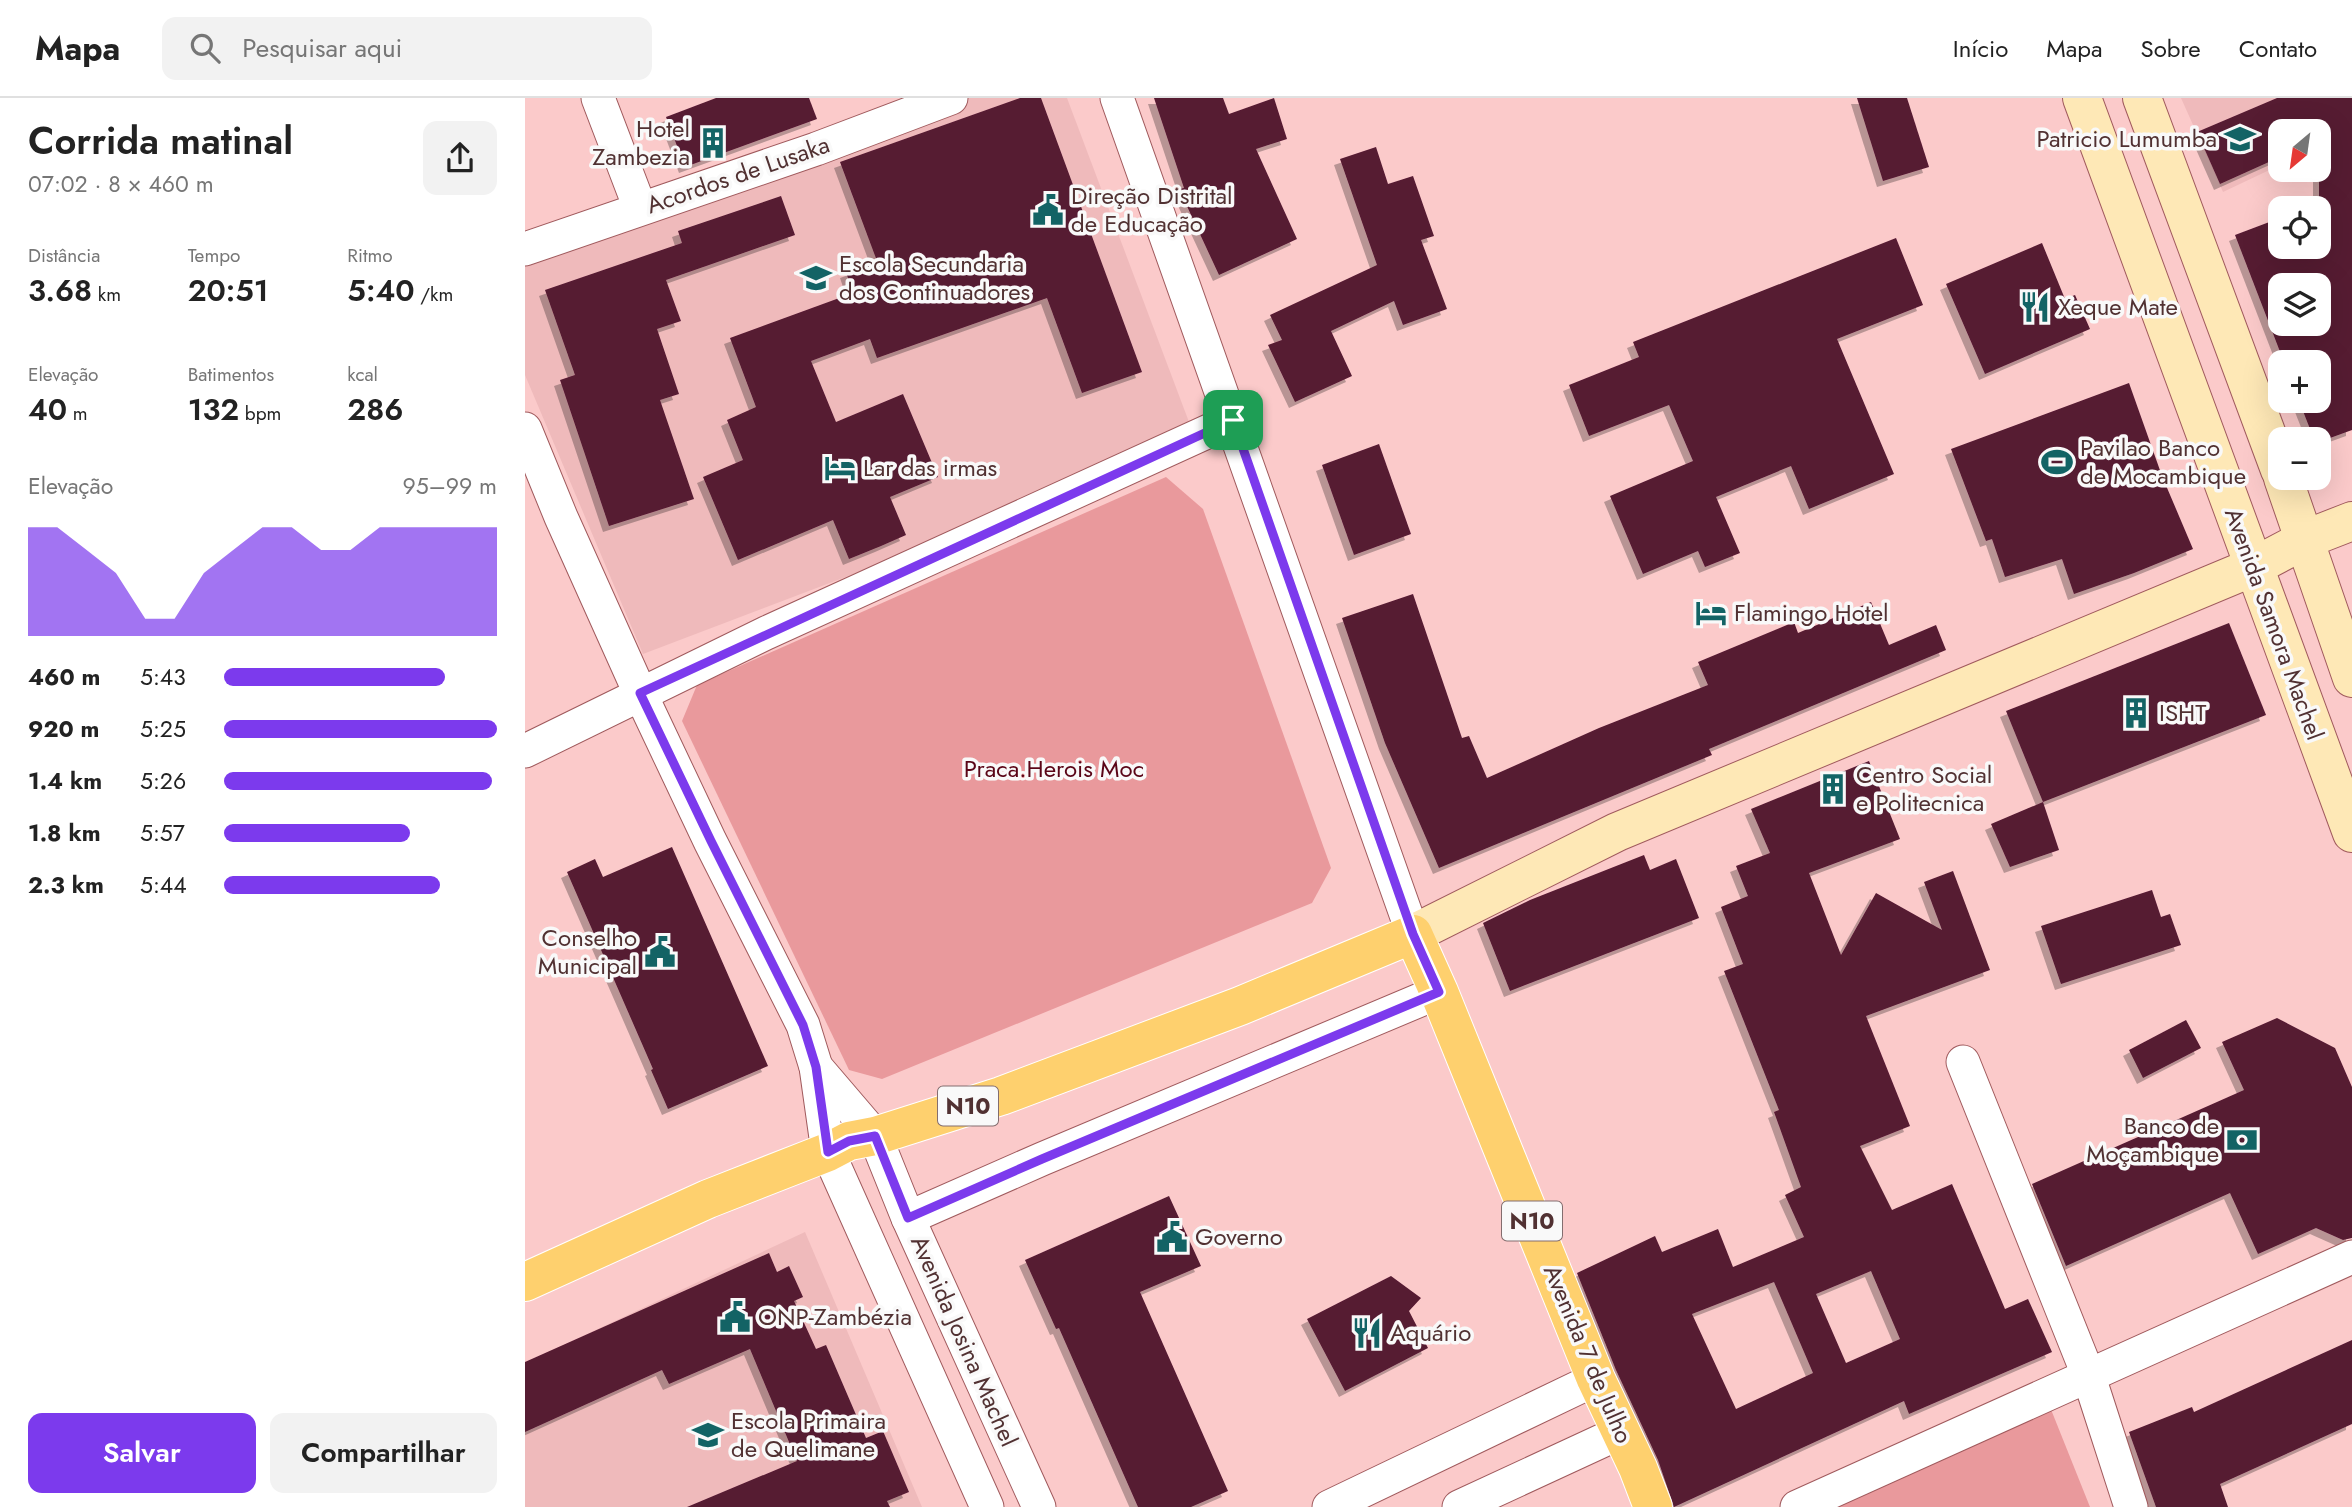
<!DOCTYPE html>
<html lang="pt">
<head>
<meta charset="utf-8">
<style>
  body { margin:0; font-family:Jost,sans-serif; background:#f2f2f2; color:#222; height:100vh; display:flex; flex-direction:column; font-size:26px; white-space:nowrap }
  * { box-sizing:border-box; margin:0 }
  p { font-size:23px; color:#767676 }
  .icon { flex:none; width:38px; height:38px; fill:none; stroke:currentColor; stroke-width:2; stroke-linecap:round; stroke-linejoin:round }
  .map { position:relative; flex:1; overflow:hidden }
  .panel { display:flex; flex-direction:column; background:#fff; width:525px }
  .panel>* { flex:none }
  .needle { width:46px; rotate:209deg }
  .fabs { position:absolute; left:1743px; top:21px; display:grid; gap:14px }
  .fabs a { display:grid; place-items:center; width:63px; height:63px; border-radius:14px; background:#fff; box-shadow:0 7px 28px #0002; font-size:35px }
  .pin { position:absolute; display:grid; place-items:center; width:60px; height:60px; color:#fff; margin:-30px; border-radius:14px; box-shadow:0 4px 10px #0006 }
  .round { display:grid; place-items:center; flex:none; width:74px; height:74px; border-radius:14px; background:#f2f2f2 }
  .head { display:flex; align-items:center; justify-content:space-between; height:119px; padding:0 28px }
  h1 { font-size:38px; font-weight:600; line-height:52px }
  .metrics { display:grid; grid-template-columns:repeat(3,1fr); gap:10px; height:119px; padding:7px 28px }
  .metrics div { display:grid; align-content:center }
  .metrics b { font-size:30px; font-weight:600 }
  .metrics small { font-size:19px; font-weight:400 }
  .metrics p { font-size:19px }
  .chart { height:196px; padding:14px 28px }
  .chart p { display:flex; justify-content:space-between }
  .chart svg { width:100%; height:126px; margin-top:7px; fill:#7c3aed; opacity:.7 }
  .button { display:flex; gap:14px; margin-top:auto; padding:14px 28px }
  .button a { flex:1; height:80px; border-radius:14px; background:#7c3aed; color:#fff; font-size:28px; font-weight:600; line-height:80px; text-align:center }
  .button a+a { background:#f2f2f2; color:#222 }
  ul { padding:0 28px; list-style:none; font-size:23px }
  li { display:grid; grid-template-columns:112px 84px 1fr; align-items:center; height:52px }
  li i { height:18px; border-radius:9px; background:#7c3aed }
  header { display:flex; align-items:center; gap:42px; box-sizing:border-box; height:98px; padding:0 35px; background:#fff; border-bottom:2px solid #e0e0e0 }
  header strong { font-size:33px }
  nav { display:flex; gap:38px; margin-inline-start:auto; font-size:24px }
  .search { width:490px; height:63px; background:#f2f2f2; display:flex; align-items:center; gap:18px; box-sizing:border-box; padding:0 24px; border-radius:14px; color:#767676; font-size:26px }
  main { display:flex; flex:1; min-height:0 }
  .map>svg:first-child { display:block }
  .built { fill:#efbabb }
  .green { fill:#e9999c }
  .building { fill:#561a33; fill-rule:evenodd; filter:url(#shadow) }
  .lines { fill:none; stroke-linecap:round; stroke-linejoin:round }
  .street-casing { stroke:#a05a5d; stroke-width:35 }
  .secondary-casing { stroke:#a05a5d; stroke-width:40 }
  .primary-casing { stroke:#fff; stroke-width:40 }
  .street { stroke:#fff; stroke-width:33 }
  .secondary { stroke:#fee8b6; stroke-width:38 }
  .primary { stroke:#fed06e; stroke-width:38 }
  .route-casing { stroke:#fff; stroke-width:14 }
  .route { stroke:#7c3aed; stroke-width:9 }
  .labels { text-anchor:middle; stroke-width:7; stroke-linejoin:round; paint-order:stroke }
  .shield { fill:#f9f9f9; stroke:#836d6e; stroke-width:2 }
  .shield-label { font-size:23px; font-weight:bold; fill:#513132 }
  .poi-label { font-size:24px; fill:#513132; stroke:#f9f9f9; text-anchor:start }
  .street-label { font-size:24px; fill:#513132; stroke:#f9f9f9 }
  .park-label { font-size:24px; fill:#5a0517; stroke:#f9f9f9 }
</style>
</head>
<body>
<header>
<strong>Mapa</strong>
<div class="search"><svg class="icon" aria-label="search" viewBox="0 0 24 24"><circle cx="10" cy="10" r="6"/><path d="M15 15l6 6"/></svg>Pesquisar aqui</div>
<nav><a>Início</a><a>Mapa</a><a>Sobre</a><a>Contato</a></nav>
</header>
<main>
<section class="panel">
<div class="head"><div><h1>Corrida matinal</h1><p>07:02 · 8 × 460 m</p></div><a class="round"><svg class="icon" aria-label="share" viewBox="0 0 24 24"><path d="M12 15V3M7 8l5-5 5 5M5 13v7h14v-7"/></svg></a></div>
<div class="metrics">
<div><p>Distância</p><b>3.68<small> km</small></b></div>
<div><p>Tempo</p><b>20:51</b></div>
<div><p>Ritmo</p><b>5:40<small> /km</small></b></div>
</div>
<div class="metrics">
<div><p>Elevação</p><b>40<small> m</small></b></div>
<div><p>Batimentos</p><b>132<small> bpm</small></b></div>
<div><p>kcal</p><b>286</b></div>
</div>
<div class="chart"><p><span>Elevação</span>95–99 m</p>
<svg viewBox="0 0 160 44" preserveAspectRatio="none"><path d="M0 44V6L10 6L20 14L30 22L40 38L50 38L60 22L70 14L80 6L90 6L100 14L110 14L120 6L130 6L140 6L150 6L160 6V44z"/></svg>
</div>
<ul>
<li><b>460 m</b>5:43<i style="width:81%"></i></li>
<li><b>920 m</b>5:25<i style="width:100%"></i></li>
<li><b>1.4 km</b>5:26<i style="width:98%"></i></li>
<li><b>1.8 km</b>5:57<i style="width:68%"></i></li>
<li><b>2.3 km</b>5:44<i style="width:79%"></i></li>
</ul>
<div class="button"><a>Salvar</a><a>Compartilhar</a></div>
</section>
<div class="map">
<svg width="1827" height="1409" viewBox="0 0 1827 1409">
  <defs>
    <filter id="shadow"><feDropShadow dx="-6" dy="6" stdDeviation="0" flood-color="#0004"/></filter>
  </defs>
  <rect width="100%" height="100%" fill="#fbcaca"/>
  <g class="built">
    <polygon points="434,0 542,0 667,332 389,453 118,556 0,277 0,159"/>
    <polygon points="1656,0 1827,0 1827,32 1794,48 1794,33 1755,33 1755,67 1698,94"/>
    <polygon points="280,1134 397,1409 0,1409 0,1265"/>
  </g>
  <g class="green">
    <polygon points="641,379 678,411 806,770 787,805 357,981 324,972 157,623 172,587"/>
    <polygon points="1525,1309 1565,1409 1312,1409"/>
  </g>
  <g class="building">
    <polygon points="191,0 284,0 292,21 160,69 141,19"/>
    <polygon points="495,0 516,0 617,274 557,295 522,200 352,260 345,241 286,263 311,324 378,296 413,379 365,399 381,437 356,448 324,461 308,422 213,462 178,379 218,362 202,322 231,309 205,240 328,195 321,174 352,163 315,64"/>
    <polygon points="629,0 698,0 704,16 749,0 762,41 731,51 772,141 694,177 654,91 659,90"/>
    <polygon points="1332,0 1382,0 1404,69 1358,83"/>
    <path d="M 1752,0 L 1827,0 L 1827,332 L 1794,344 L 1794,341 L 1789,341 L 1774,303 L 1794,303 L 1794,264 L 1759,264 L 1710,137 L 1755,120 L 1755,149 L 1794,149 L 1794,110 L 1780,110 L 1794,105 L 1794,33 L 1755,33 L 1755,59 L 1695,86 L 1672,34 ZM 1755,187 L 1794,187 L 1794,226 L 1755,226 Z"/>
    <polygon points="851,49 863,86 888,78 909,138 896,142 922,211 878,227 869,203 806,233 827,278 770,304 743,247 757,242 745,217 852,167 815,61"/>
    <polygon points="256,98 270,137 141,182 156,223 132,231 154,296 135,302 169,401 84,428 35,282 50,277 20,192 157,145 153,133"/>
    <polygon points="1371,140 1398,207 1312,241 1369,376 1284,411 1266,368 1191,399 1215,455 1180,469 1173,453 1118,476 1085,398 1168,363 1144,307 1064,338 1044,287 1114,259 1108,244"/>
    <polygon points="1517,145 1540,201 1550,197 1565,231 1460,276 1421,186"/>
    <polygon points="1604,285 1637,378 1668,451 1609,475 1549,496 1537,461 1480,479 1467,441 1461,443 1426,351"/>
    <polygon points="854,346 886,436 829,457 797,367"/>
    <polygon points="888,496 937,640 944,638 962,680 1074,630 1183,587 1173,564 1269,524 1273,535 1346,504 1364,547 1411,527 1421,552 1184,651 1187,657 914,770 860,645 817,520"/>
    <polygon points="1704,525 1741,617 1518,704 1481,613"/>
    <path d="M 1344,663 L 1375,741 L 1284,775 L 1316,857 L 1351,795 L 1417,832 L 1399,784 L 1428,773 L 1465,872 L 1341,918 L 1385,1028 L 1335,1048 L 1367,1112 L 1427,1086 L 1480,1211 L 1503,1201 L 1527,1254 L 1384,1316 L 1379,1303 L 1149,1409 L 1133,1362 L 1091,1272 L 1052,1175 L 1130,1138 L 1137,1154 L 1193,1131 L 1208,1169 L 1279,1139 L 1260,1097 L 1276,1089 L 1249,1014 L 1254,1012 L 1199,873 L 1218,866 L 1196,809 L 1223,798 L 1211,768 L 1245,755 L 1226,711 ZM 1346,1173 L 1375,1241 L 1321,1265 L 1291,1196 ZM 1249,1184 L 1288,1275 L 1211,1311 L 1167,1216 Z"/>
    <polygon points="1518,704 1534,752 1485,769 1466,726"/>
    <polygon points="147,749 243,968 143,1011 126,972 128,971 42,774 70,761 78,779"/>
    <polygon points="1119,757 1125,772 1151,761 1174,820 985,893 958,825 1005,802"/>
    <polygon points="1627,792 1636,819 1645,816 1656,847 1536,886 1516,828"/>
    <polygon points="1752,920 1810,950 1827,989 1827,1140 1818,1142 1791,1130 1733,1156 1705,1095 1541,1168 1507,1086 1719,992 1697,944"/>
    <polygon points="1661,922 1676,950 1618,980 1604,952"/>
    <polygon points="644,1098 676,1168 615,1194 703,1393 666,1409 613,1409 534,1230 531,1231 500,1162"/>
    <polygon points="244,1155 252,1174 264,1168 278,1199 269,1203 291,1251 301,1247 341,1340 358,1333 384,1394 362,1403 365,1409 162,1409 272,1363 225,1251 144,1286 137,1272 0,1334 0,1264"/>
    <polygon points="866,1178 896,1200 884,1213 903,1250 820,1293 782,1221"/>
    <polygon points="1827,1242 1827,1326 1695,1386 1703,1409 1631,1409 1604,1334 1667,1309 1669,1314"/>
  </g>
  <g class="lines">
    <defs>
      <g id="street">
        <polyline points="73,0 115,110"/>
        <polyline points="592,0 888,836"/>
        <polyline points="0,151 291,51 426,0"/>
        <polyline points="0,331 36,419 115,595 185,743 278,927 291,969 303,1054 462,1409"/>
        <polyline points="0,653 241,535 708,322"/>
        <polyline points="1438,964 1564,1279 1606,1409"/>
        <polyline points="291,969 350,1038 383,1120 514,1409"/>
        <polyline points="383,1120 517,1061 914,894"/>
        <polyline points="804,1409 1071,1281"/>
        <polyline points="934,1409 1096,1334"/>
        <polyline points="1272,1409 1827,1159"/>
      </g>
      <g id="secondary">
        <polyline points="1557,0 1827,735"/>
        <polyline points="1617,0 1755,372"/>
        <polyline points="1758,380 1827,580"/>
        <polyline points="888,836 1092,734 1728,469 1781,441 1827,423"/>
      </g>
      <polyline id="primary" points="0,1184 183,1101 303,1054 324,1043 350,1038 476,998 715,908 888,836 914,894 1071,1281 1113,1370 1128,1409"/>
    </defs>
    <use href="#street" class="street-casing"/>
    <use href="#secondary" class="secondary-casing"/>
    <use href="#primary" class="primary-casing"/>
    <use href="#street" class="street"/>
    <use href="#secondary" class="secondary"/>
    <use href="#primary" class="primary"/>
  </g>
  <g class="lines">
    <defs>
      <polygon id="route" points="708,322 888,836 914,894 517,1061 383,1120 350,1038 324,1043 303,1054 291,969 278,927 186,743 115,595"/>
    </defs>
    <use href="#route" class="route-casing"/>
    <use href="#route" class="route"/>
  </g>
  <defs>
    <symbol id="school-bare" viewBox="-9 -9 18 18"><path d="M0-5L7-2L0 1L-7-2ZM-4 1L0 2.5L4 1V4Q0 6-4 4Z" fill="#136365" stroke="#f9f9f9" stroke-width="2.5" paint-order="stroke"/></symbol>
    <symbol id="building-bare" viewBox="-9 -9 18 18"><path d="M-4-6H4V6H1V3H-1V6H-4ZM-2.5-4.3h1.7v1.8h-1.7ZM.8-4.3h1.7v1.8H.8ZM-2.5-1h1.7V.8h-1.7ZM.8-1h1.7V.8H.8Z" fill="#136365" stroke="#f9f9f9" stroke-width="2.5" paint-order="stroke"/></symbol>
    <symbol id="civic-bare" viewBox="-9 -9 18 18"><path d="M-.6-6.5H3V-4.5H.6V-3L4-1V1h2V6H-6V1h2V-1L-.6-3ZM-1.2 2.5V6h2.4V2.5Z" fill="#136365" stroke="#f9f9f9" stroke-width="2.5" paint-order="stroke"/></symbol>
    <symbol id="restaurant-bare" viewBox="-9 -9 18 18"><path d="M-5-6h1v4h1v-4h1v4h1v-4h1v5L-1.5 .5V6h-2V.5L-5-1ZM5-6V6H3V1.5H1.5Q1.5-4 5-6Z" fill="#136365" stroke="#f9f9f9" stroke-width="2.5" paint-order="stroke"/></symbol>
    <symbol id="stadium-bare" viewBox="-9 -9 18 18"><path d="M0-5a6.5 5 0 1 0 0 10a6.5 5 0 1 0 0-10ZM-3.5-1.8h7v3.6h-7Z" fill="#136365" stroke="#f9f9f9" stroke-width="2.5" paint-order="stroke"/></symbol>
    <symbol id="hotel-bare" viewBox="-9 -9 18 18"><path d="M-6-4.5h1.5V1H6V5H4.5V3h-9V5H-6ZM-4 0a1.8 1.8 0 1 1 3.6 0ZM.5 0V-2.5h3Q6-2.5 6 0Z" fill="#136365" stroke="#f9f9f9" stroke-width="2.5" paint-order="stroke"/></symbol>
    <symbol id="bank-bare" viewBox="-9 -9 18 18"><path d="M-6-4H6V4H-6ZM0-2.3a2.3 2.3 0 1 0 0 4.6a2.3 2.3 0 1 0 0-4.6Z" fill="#136365" stroke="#f9f9f9" stroke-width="2.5" paint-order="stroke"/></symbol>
  </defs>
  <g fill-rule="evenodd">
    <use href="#school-bare" x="1693" y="19" width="44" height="44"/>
    <use href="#building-bare" x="166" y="23" width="44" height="44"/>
    <use href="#civic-bare" x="501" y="90" width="44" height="44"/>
    <use href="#school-bare" x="269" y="158" width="44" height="44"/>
    <use href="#restaurant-bare" x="1488" y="187" width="44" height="44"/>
    <use href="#stadium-bare" x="1510" y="342" width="44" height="44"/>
    <use href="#hotel-bare" x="293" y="348" width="44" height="44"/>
    <use href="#hotel-bare" x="1164" y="493" width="44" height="44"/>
    <use href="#building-bare" x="1589" y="593" width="44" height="44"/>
    <use href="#building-bare" x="1286" y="669" width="44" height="44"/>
    <use href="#civic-bare" x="113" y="832" width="44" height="44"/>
    <use href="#bank-bare" x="1695" y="1020" width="44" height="44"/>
    <use href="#civic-bare" x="625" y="1117" width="44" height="44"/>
    <use href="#civic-bare" x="188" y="1197" width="44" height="44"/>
    <use href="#restaurant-bare" x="820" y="1213" width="44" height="44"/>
    <use href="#school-bare" x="161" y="1315" width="44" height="44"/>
  </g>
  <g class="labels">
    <g class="shield">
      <rect x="413" y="988.5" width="60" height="39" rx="5"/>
      <rect x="977" y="1103.5" width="60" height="39" rx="5"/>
    </g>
    <g class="shield-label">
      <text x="443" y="1016">N10</text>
      <text x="1007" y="1131">N10</text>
    </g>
    <g class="poi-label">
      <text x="165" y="39" text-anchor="end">Hotel<tspan x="165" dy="28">Zambezia</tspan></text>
      <text x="1692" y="49" text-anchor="end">Patricio Lumumba</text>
      <text x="546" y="106">Direção Distrital<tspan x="546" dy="28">de Educação</tspan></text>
      <text x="314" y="174">Escola Secundaria<tspan x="314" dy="28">dos Continuadores</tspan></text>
      <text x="1533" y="217">Xeque Mate</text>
      <text x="1555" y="358">Pavilao Banco<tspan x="1555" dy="28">de Mocambique</tspan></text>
      <text x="338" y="378">Lar das irmas</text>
      <text x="1209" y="523">Flamingo Hotel</text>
      <text x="1634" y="623">ISHT</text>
      <text x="1331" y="685">Centro Social<tspan x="1331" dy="28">e Politecnica</tspan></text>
      <text x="112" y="848" text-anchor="end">Conselho<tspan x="112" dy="28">Municipal</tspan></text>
      <text x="1694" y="1036" text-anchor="end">Banco de<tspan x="1694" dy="28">Moçambique</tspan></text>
      <text x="670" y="1147">Governo</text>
      <text x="233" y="1227">ONP-Zambézia</text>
      <text x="865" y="1243">Aquário</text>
      <text x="206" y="1331">Escola Primaira<tspan x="206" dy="28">de Quelimane</tspan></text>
    </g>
    <g class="street-label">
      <text transform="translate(213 77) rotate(-19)" y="8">Acordos de Lusaka</text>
      <text transform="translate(1749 526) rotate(70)" y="8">Avenida Samora Machel</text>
      <text transform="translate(439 1243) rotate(66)" y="8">Avenida Josina Machel</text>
      <text transform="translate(1063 1256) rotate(67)" y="8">Avenida 7 de Julho</text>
    </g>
    <g class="park-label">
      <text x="529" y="679">Praca.Herois Moc</text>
    </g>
  </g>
</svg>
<div class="fabs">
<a><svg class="needle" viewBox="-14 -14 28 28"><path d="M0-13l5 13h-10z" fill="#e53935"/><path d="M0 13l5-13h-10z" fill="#767676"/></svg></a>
<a><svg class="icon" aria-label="locate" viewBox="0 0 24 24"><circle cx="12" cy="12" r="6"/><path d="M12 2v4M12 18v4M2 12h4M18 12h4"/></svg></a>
<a><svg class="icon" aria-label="layers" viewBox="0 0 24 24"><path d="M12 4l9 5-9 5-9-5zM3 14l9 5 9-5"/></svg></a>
<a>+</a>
<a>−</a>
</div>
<div class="pin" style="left:708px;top:322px;background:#1e9e55"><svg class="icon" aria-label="arrive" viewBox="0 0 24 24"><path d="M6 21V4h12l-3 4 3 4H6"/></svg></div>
</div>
</main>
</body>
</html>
